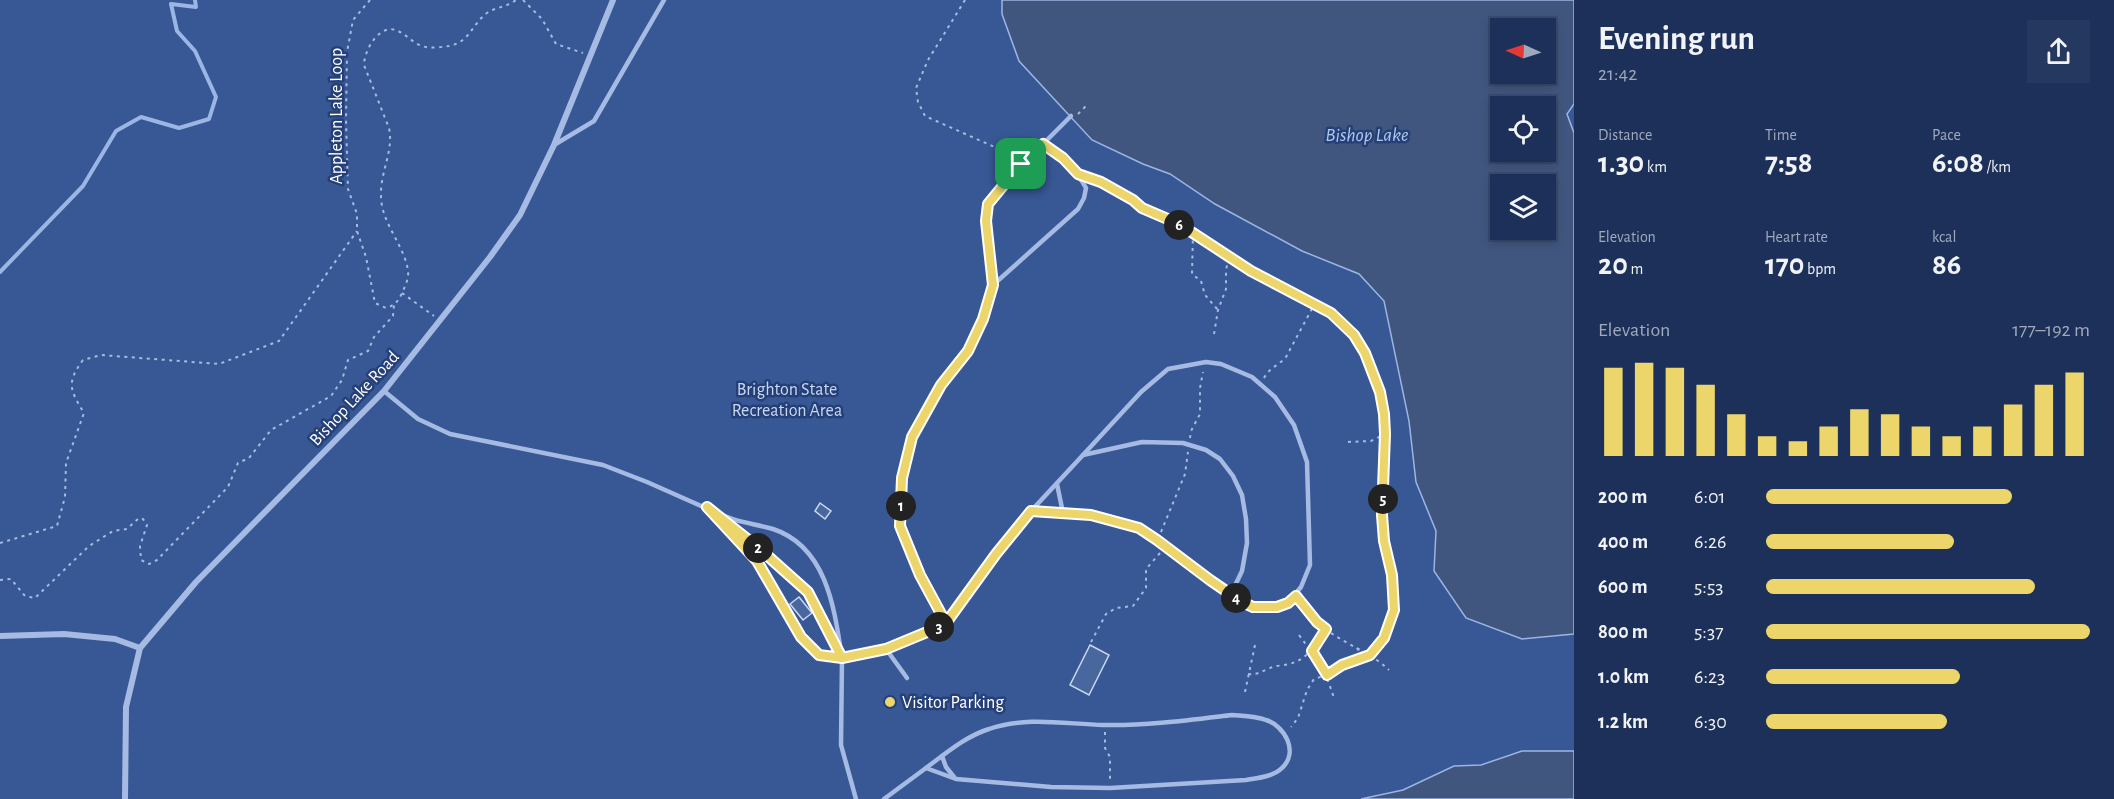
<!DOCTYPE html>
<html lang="en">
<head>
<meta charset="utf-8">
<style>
  body { margin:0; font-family:"Alegreya Sans",sans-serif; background:#253860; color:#f1f3f6; height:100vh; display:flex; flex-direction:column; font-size:22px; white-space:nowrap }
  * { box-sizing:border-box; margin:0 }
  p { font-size:20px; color:#a0a9bb }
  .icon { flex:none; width:33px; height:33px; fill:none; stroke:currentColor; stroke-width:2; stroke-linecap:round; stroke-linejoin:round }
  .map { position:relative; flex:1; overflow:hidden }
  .drawer { display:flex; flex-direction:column; background:#1c305a; width:540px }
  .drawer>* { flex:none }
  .needle { width:39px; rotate:273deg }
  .controls { position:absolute; left:1490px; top:18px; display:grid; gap:12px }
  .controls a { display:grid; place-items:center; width:66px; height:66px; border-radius:0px; background:#1c305a; box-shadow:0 3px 9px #0003,0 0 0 2px #3a4b70; font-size:30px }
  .pin { position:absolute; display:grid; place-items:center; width:51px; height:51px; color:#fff; margin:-26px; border-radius:12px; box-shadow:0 3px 9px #0006 }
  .km { position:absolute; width:30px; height:30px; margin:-15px; border-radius:50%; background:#222; color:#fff; font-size:16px; line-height:30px; text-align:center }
  .round { display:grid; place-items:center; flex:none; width:63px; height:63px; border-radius:0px; background:#253860 }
  .overview { display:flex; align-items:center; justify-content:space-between; height:102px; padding:0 24px }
  h1 { font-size:33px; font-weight:600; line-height:45px }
  .stats { display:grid; grid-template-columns:repeat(3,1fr); gap:9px; height:102px; padding:6px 24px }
  .stats div { display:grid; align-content:center }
  .stats b { font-size:30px; font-weight:600 }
  .stats small { font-size:16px; font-weight:400 }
  .stats p { font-size:16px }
  .chart { height:168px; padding:12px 24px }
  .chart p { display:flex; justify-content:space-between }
  .chart svg { width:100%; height:108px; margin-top:6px; stroke:#ecd56b; stroke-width:6 }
  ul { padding:0 24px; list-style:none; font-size:20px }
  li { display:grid; grid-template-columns:96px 72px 1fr; align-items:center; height:45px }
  li i { height:15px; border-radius:8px; background:#ecd56b }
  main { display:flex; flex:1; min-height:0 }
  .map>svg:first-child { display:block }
  .green { fill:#385895; fill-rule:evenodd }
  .water { fill:#41567e; stroke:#9bb5e4; stroke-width:1.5; fill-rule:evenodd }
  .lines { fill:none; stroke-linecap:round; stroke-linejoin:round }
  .stream { stroke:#9bb5e4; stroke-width:4 }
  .building { fill:#49679f; stroke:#c9d7f3; stroke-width:1.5 }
  .path { stroke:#a6bbe3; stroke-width:2; stroke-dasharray:3 4.5; stroke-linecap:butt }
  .service { stroke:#a6bbe3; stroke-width:4.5 }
  .minor { stroke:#a6bbe3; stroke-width:6 }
  .route-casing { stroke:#fff; stroke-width:12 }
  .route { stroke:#ecd56b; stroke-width:8 }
  .poi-dot { fill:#ecd56b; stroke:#254078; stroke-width:2 }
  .labels { text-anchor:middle; stroke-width:5; stroke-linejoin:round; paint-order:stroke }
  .street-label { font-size:18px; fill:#fff; stroke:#254078 }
  .park-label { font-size:18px; fill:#c9d7f3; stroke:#254078 }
  .poi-label { font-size:18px; fill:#fff; stroke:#254078; text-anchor:start }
  .water-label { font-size:20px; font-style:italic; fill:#b1c6eb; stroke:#254078 }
</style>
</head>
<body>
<main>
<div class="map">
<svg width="1574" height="799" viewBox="0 0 1574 799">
  <rect width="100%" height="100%" fill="#254078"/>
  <path class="green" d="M 0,0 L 1574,0 L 1574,799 L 0,799 ZM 1500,28 L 1545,28 L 1545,74 L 1500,74 ZM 1500,106 L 1545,106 L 1545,152 L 1500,152 ZM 1500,184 L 1545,184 L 1545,230 L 1500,230 Z"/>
  <g class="water">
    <path d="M 1002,0 L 1574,0 L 1574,104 L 1567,114 L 1574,133 L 1574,634 L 1522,639 L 1466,618 L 1434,571 L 1436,531 L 1416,482 L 1409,421 L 1384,301 L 1359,274 L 1302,251 L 1215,204 L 1170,174 L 1143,164 L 1092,140 L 1019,61 L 1002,14 ZM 1500,28 L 1545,28 L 1545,74 L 1500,74 ZM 1500,106 L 1545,106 L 1545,152 L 1500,152 ZM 1500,184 L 1545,184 L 1545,230 L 1500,230 Z"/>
    <polygon points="1522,751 1574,751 1574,799 1361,799 1403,790 1454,766 1481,765"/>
  </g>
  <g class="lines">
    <polyline class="stream" points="0,272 83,186 116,131 141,117 179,128 209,119 216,97 195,51 177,31 171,4 196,7 195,0"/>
  </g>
  <g class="building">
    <polygon points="820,503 831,511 825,519 815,511"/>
    <polygon points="799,597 812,613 803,620 790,604"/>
    <polygon points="1090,645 1109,655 1089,695 1070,685"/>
  </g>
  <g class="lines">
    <g class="path">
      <path d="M 370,0 L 353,20 L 347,52 L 346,120 L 348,189 L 357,214 L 357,231 L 366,257 L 375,303 L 386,308 C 395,305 398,302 402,293 C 405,286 409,279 408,271 C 405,246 381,223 381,196 C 380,172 394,151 389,128 L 364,65 C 364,50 380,22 398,31 C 407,35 413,43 422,46 C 430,49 441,47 449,46 C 470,42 472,24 487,13 C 496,7 507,7 516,0"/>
      <polyline points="523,0 542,19 556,44 583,53"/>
      <polyline points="965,0 928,60 916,88 918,102 925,116 1008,153 1015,159"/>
      <polyline points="1078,114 1086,106"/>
      <polyline points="1004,168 1003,158 1015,146"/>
      <polyline points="1090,177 1133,200 1142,208 1171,220 1193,233 1251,271 1331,313 1354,335 1374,372 1380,392 1384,414 1385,434 1382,515 1384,541 1392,575 1393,611 1384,638 1370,655 1359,660 1342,665 1327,675 1314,679 1307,690 1298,718 1291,727"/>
      <polyline points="1193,233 1192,274 1201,281 1205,295 1218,310"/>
      <polyline points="402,293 434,316"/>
      <polyline points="1214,334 1218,310 1226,289 1226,270 1229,256"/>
      <path d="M 1264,378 C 1271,366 1277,367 1286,357 L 1314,305"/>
      <polyline points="1190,438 1191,431 1200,414 1200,388 1203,372"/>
      <polyline points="1348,442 1371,441 1385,434"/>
      <polyline points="1161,532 1185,474 1188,452"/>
      <path d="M 0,543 L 57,526 L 65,497 L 66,463 L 84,413 C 70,390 66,383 83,360 L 101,355 L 219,364 L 279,341 L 357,231"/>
      <polyline points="0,580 11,579 25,596 35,598 89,546 113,531 127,529 139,518 143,519 147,525 140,546 141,560 149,564 157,560 228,487 238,463 249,458 271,430 331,396 342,380 348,360 368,351 374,337 393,316 394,305"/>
      <path d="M 1300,601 C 1307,607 1311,617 1318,623 C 1340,643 1368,650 1389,670"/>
      <path d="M 1299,635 C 1318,661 1324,667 1334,698"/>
      <polyline points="1091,642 1106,614 1116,608 1133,606 1146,588 1146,569 1160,553"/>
      <polyline points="1357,648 1363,658"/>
      <path d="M 1248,674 C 1258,675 1262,671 1270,668 C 1276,665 1283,666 1289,664 C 1307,660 1317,644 1326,629"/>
      <polyline points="1245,692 1255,645"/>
      <polyline points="1105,732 1105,748 1110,757 1110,779"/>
    </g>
    <g class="service">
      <path d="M 1043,144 C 1061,157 1075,168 1086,188 L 1084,198 L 1078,209 L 993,285 C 991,263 982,228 988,207 C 993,188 1028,158 1043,144 Z"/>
      <polyline points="1043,144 1071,116"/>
      <polyline points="554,145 594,121 664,0"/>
      <polyline points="384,391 418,419 450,434 603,465 647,482 708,509"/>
      <polyline points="1057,484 1063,513"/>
      <polyline points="707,507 757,561 801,637 819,655 842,658 886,649 944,625 996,554 1031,511 1083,455 1142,442 1183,443 1206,450 1220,459 1233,476 1242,495 1246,519 1247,543 1242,571 1231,594"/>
      <path d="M 712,510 C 732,522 752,523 773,529 C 825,546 834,605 841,652"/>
      <polyline points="1031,511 1091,515 1139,528 1157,540 1210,581 1242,602 1253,607 1265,608 1288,603 1301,587 1310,565 1307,462 1294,425 1275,397 1252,377 1221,364 1206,362 1168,369 1141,392 1083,455"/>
      <polyline points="720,517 761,550 808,592 842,658 841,745 856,799"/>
      <polyline points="946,623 920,575 900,526 902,478 912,437 941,385 968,352 983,319 993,285"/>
      <polyline points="886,649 907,678"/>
      <path d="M 1232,715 C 1243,716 1255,716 1266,720 C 1285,726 1299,752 1282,768 C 1273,777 1257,778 1246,780 L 1110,788 L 1051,787 L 956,779 L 926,768 C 945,754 966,736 989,729 C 1026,716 1065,724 1103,725 C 1146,726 1190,720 1232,715 Z"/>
      <polyline points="942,756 946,767 954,777"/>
      <polyline points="884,799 926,768"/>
    </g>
    <g class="minor">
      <polyline points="0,636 64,634 115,639 140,648"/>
      <polyline points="125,799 126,707 140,648 196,582 384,391 490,257 520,215 554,145 613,0"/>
    </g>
  </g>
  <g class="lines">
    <defs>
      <polyline id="route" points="1021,164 988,204 986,221 993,285 983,319 968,351 941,385 912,437 902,478 900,526 920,575 946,623 944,625 886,649 842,658 808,592 761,550 707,507 757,561 801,637 819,655 842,658 886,649 944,625 946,623 996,554 1031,511 1091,515 1139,528 1157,540 1210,580 1242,602 1253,607 1277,607 1288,603 1296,596 1317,622 1326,629 1312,651 1327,675 1342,665 1370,655 1384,638 1394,610 1392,575 1384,541 1382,515 1385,434 1384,414 1380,392 1365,353 1354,335 1331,313 1251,271 1193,233 1170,220 1142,208 1133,200 1101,182 1078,174 1063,158 1043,144 1021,164"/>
    </defs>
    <use href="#route" class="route-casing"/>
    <use href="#route" class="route"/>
  </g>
  <circle class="poi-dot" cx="890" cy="702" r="6"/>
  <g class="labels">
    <g class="street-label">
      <text transform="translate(336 116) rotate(-90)" y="6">Appleton Lake Loop</text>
      <text transform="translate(354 398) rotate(-47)" y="6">Bishop Lake Road</text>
    </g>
    <g class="park-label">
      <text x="787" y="395">Brighton State<tspan x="787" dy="21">Recreation Area</tspan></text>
    </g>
    <g class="poi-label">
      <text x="902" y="708">Visitor Parking</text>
    </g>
    <g class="water-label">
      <text x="1367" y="141">Bishop Lake</text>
    </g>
  </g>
</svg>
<div class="controls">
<a><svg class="needle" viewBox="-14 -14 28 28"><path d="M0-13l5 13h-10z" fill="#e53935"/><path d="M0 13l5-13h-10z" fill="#a0a9bb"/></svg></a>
<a><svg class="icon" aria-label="locate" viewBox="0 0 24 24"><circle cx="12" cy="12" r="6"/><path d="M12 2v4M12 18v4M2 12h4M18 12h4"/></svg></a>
<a><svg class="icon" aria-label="layers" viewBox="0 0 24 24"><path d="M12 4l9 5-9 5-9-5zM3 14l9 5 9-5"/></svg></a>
</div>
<div class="pin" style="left:1021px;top:164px;background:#1e9e55"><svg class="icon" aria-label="arrive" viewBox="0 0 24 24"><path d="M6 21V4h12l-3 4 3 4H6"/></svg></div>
<b class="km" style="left:901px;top:506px">1</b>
<b class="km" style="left:758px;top:548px">2</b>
<b class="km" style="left:939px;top:627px">3</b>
<b class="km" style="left:1236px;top:598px">4</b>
<b class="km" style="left:1383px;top:499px">5</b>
<b class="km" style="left:1179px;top:225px">6</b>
</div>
<section class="drawer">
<div class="overview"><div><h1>Evening run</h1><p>21:42</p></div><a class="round"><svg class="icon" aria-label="share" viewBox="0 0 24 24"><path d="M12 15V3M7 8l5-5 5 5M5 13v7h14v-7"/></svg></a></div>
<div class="stats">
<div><p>Distance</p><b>1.30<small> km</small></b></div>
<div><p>Time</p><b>7:58</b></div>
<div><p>Pace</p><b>6:08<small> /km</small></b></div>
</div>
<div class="stats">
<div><p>Elevation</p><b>20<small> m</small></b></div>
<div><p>Heart rate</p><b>170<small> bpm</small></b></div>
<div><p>kcal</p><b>86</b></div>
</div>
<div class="chart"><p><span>Elevation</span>177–192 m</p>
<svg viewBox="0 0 160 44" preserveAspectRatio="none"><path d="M5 44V8M15 44V6M25 44V8M35 44V15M45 44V27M55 44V36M65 44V38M75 44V32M85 44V25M95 44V27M105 44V32M115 44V36M125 44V32M135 44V23M145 44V15M155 44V10"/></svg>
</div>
<ul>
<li><b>200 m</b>6:01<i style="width:76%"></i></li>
<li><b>400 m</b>6:26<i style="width:58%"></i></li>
<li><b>600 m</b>5:53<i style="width:83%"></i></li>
<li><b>800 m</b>5:37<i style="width:100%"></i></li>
<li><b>1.0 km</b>6:23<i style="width:60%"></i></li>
<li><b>1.2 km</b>6:30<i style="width:56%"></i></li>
</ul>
</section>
</main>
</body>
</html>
